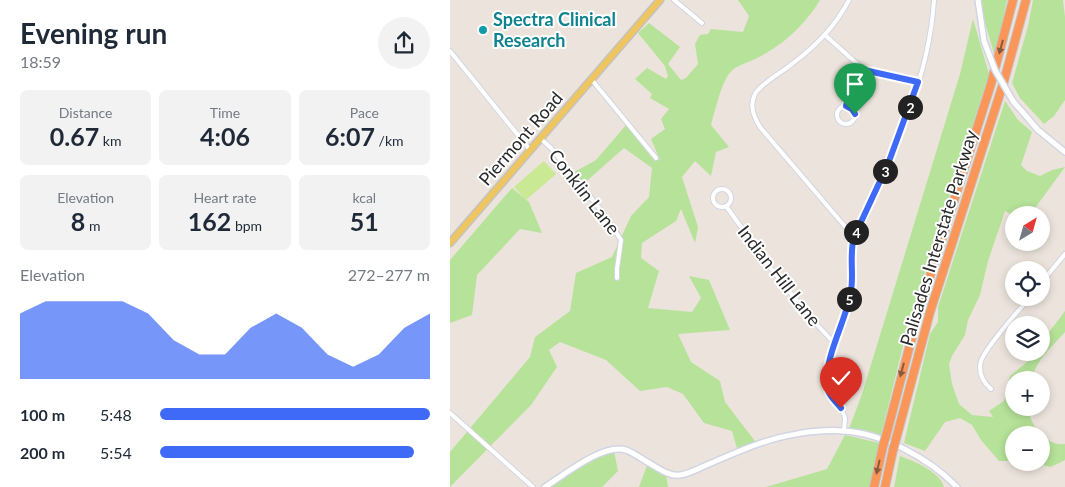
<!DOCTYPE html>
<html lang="en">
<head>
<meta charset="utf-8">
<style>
  body { margin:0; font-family:Lato,sans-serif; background:#f2f2f3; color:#1f2937; height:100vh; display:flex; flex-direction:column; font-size:19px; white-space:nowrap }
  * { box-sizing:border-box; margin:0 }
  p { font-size:16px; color:#747a83 }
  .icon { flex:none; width:28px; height:28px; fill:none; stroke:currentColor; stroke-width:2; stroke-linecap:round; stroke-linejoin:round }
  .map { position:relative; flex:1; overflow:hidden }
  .sheet { display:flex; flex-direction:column; background:#fff; width:450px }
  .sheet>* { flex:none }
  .needle { width:32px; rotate:37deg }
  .controls { position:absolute; left:555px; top:206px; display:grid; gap:10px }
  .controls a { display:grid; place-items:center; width:45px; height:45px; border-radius:50%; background:#fff; box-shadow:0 2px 8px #0003; font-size:25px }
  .pin { position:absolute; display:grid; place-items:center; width:42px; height:42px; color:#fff; margin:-51px -21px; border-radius:50% 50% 50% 0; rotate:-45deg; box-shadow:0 0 5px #0007 }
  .pin .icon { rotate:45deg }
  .km { position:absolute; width:25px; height:25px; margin:-12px; border-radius:50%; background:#222; color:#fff; font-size:14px; line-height:25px; text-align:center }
  .round { display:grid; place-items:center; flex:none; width:52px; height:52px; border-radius:26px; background:#f2f2f3 }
  .headline { display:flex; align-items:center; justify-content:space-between; height:85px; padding:0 20px }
  h1 { font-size:28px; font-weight:700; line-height:38px }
  .figures { display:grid; grid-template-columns:repeat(3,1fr); gap:8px; height:85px; padding:5px 20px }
  .figures div { display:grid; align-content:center; border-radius:8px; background:#f2f2f3; text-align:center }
  .figures b { font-size:25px; font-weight:700 }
  .figures small { font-size:14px; font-weight:400 }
  .figures p { font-size:14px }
  .chart { height:140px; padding:10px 20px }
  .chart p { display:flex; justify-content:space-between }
  .chart svg { width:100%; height:90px; margin-top:5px; fill:#3e6af7; opacity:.7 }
  ul { padding:0 20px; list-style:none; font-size:16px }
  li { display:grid; grid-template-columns:80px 60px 1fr; align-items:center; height:38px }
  li i { height:12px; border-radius:6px; background:#3e6af7 }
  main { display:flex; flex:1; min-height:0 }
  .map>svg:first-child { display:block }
  .green { fill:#b6e299 }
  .pitch { fill:#c9e995 }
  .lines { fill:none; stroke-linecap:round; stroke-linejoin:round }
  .minor-casing { stroke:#d1d5e3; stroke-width:6 }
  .tertiary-casing { stroke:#d1d5e3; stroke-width:8 }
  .primary-casing { stroke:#c3c3c3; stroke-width:9 }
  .motorway-casing { stroke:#c3c3c3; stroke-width:10 }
  .minor { stroke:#fff; stroke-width:4 }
  .tertiary { stroke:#fff; stroke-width:5 }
  .primary { stroke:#eec55f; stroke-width:6 }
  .motorway { stroke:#fb9658; stroke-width:8 }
  .tertiary-bridge-casing { stroke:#d1d5e3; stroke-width:8; stroke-linecap:butt }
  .motorway-bridge-casing { stroke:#c3c3c3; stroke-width:10; stroke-linecap:butt }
  .tertiary-bridge { stroke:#fff; stroke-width:5 }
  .motorway-bridge { stroke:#fb9658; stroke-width:8 }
  .oneway { fill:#885b3f }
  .route-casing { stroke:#fff; stroke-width:10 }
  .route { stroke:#3e6af7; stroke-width:6 }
  .culture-dot { fill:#0f9aa8; stroke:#fff; stroke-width:2 }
  .labels { text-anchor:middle; stroke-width:4; stroke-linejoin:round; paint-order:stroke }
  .culture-label { font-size:18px; font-weight:bold; fill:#0d838f; stroke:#fff; text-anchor:start }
  .street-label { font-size:18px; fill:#2a2a2a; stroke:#fff }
</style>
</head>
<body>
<main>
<section class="sheet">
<div class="headline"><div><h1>Evening run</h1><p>18:59</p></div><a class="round"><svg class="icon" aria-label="share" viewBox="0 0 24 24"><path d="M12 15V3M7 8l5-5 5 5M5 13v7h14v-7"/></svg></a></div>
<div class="figures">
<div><p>Distance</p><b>0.67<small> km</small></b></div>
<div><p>Time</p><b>4:06</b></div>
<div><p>Pace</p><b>6:07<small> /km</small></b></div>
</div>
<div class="figures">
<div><p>Elevation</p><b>8<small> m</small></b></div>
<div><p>Heart rate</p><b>162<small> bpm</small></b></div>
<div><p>kcal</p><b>51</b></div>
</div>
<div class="chart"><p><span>Elevation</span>272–277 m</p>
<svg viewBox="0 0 160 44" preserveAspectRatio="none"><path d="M0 44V12L10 6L20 6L30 6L40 6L50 12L60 25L70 32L80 32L90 19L100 12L110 19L120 32L130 38L140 32L150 19L160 12V44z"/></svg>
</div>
<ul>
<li><b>100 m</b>5:48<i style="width:100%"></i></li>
<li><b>200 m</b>5:54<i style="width:94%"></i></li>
</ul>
</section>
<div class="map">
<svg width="615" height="487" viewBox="0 0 615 487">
  <rect width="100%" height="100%" fill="#ece4dc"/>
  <g class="green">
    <path d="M 288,0 L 370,0 C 356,24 331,47 305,59 C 297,63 284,66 279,74 C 271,84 265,111 261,125 L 279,147 L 266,152 L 261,176 L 245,161 L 232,177 L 248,227 L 245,243 L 231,209 L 226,221 L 192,243 L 191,258 L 209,271 L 198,308 L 242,312 L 251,298 L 239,276 L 259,280 L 280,330 L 228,334 L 241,362 L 270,381 L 275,402 L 308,445 L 288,452 L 282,431 L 254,423 L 233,394 L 217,387 L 190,391 L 156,360 L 110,342 L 99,350 L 107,367 L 81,405 L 0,487 L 0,452 L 80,357 L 85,337 L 120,311 L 126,273 L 162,257 L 181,216 L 199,197 L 202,168 L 174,148 L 131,186 L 121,174 L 146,160 L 176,125 L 200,155 L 210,160 L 201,139 L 215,129 L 211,119 L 219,109 L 200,98 L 202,94 L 185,79 L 197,68 L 216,79 L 218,76 L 215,66 L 188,33 L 199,23 L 230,47 L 218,64 L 231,80 L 236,78 L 248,64 L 245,44 L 250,35 L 258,34 L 261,29 L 293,32 L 299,16 Z"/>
    <polygon points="532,0 557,0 545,57 532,12"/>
    <polygon points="583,0 613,0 615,17 615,100 604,116 594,124 570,98 562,83 578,26"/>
    <polygon points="523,19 539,74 459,322 431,435 399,429 412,394 510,74"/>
    <path d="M 555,101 L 568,120 L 582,132 L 571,165 L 577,171 L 590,176 L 602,170 L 615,167 L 580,215 L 564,216 L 555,211 L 538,261 L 530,295 L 518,320 L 515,335 L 502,356 L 499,364 L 502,384 L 509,404 L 522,415 L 543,417 L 539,411 L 554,401 L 560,376 L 577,362 L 584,353 L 591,352 L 591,343 L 615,311 L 615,332 C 603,346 585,361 582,380 L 564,380 L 564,408 L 579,408 C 578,424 598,447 615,444 L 615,460 L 601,467 L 584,463 L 591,462 L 591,435 L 564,435 L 564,461 L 549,461 L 531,440 L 522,425 L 510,418 L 495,422 L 475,451 L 454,443 L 480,334 L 488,322 L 488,307 Z"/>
    <polygon points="62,188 79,202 92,233 70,229 27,275 22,315 0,323 0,260"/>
    <polygon points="395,435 429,443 420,487 316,487 377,469"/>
    <polygon points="164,451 168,471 152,487 100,487 145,456"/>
    <path d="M 450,456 C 464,461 490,472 494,487 L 444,487 Z"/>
    <polygon points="198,463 216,474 218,487 189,487"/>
  </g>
  <polygon class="pitch" points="94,161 106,174 76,200 64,187"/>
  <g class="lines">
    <defs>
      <g id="minor">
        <polyline points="224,0 252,23"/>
        <path d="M 399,0 C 386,25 366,46 343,63 C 333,72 311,83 305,94 C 299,106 304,117 310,127 L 404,237"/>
        <polyline points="375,35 414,70 468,82"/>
        <polyline points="0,51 80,150"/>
        <polyline points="142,80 206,158"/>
        <polyline points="396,106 401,90 414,70"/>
        <circle cx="396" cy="115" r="9"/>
        <polyline points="91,139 101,148 154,214 171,240 167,269 167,278"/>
        <circle cx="272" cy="198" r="9"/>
        <polyline points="276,206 319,266 358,315 385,344"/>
        <polyline points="591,283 615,254"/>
        <path d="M 541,389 C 533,382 528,372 531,361 C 536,346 568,312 579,298"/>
        <polyline points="0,413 83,487"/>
        <path d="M 394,431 L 395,418 L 391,408 L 377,388 L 377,378 L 385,344 L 395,317 L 401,291 L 402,279 L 401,257 L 404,237 C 439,162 479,84 484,0"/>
      </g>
      <g id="tertiary">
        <polyline points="528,0 534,41"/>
        <polyline points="563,101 588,130 615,152"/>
        <path d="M 95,487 C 114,475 153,443 176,450 C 184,453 192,459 199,463 C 208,468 220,477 230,475 C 240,474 249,468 259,464 C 275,457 291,450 308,444 C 333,435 366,429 393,431 C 433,433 480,459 507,487"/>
      </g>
      <polyline id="primary" points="0,243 210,0"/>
      <g id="motorway">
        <polyline points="436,436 468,314 541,84 563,0"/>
        <polyline points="446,439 480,312 554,81 576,0"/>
        <polyline points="424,487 433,446"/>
        <polyline points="435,487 443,450"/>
      </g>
    </defs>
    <use href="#minor" class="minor-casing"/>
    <use href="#tertiary" class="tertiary-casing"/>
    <use href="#primary" class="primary-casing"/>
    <use href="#motorway" class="motorway-casing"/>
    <use href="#minor" class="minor"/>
    <use href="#tertiary" class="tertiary"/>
    <use href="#primary" class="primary"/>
    <use href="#motorway" class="motorway"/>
    <defs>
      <polyline id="tertiary-bridge" points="534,41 545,70 563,101"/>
      <g id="motorway-bridge">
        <polyline points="433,446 436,436"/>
        <polyline points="443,450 446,439"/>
      </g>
    </defs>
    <use href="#tertiary-bridge" class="tertiary-bridge-casing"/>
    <use href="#motorway-bridge" class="motorway-bridge-casing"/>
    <use href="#tertiary-bridge" class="tertiary-bridge"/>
    <use href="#motorway-bridge" class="motorway-bridge"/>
  </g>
  <defs><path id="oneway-solid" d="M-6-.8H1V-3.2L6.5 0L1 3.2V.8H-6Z" transform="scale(1.25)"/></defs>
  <g class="oneway">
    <use href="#oneway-solid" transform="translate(551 47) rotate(105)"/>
    <use href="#oneway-solid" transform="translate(452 370) rotate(105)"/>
    <use href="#oneway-solid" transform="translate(428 467) rotate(103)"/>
  </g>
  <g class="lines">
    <defs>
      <path id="route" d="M 391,408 C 386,402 377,394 377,385 C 375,354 396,322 401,291 C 404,273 399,255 404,237 L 438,164 L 468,82 L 414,70 L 401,90 L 396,106 L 402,109 L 405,114"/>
    </defs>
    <use href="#route" class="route-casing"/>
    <use href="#route" class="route"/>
  </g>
  <circle class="culture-dot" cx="33" cy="30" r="5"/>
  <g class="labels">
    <g class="culture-label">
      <text x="43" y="26">Spectra Clinical<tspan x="43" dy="21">Research</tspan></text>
    </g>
    <g class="street-label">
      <text transform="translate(71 139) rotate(-49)" y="6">Piermont Road</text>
      <text transform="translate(134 192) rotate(52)" y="6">Conklin Lane</text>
      <text transform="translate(489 238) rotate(-73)" y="6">Palisades Interstate Parkway</text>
      <text transform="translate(329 276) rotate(52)" y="6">Indian Hill Lane</text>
    </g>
  </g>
</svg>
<div class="controls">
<a><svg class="needle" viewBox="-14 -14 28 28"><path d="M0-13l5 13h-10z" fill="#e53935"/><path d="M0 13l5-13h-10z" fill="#747a83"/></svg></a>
<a><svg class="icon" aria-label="locate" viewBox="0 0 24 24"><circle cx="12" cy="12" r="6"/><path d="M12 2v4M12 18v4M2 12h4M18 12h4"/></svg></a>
<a><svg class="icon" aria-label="layers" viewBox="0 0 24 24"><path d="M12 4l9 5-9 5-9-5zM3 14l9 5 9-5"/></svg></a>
<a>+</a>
<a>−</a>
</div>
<div class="pin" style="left:405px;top:114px;background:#1e9e55"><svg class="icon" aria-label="arrive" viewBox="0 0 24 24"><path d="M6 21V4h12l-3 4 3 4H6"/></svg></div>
<div class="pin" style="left:391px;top:408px;background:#d93025"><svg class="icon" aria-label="check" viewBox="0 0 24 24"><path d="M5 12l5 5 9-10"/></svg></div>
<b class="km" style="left:460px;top:107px">2</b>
<b class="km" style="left:435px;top:171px">3</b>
<b class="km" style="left:406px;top:232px">4</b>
<b class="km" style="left:399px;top:299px">5</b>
</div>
</main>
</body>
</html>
